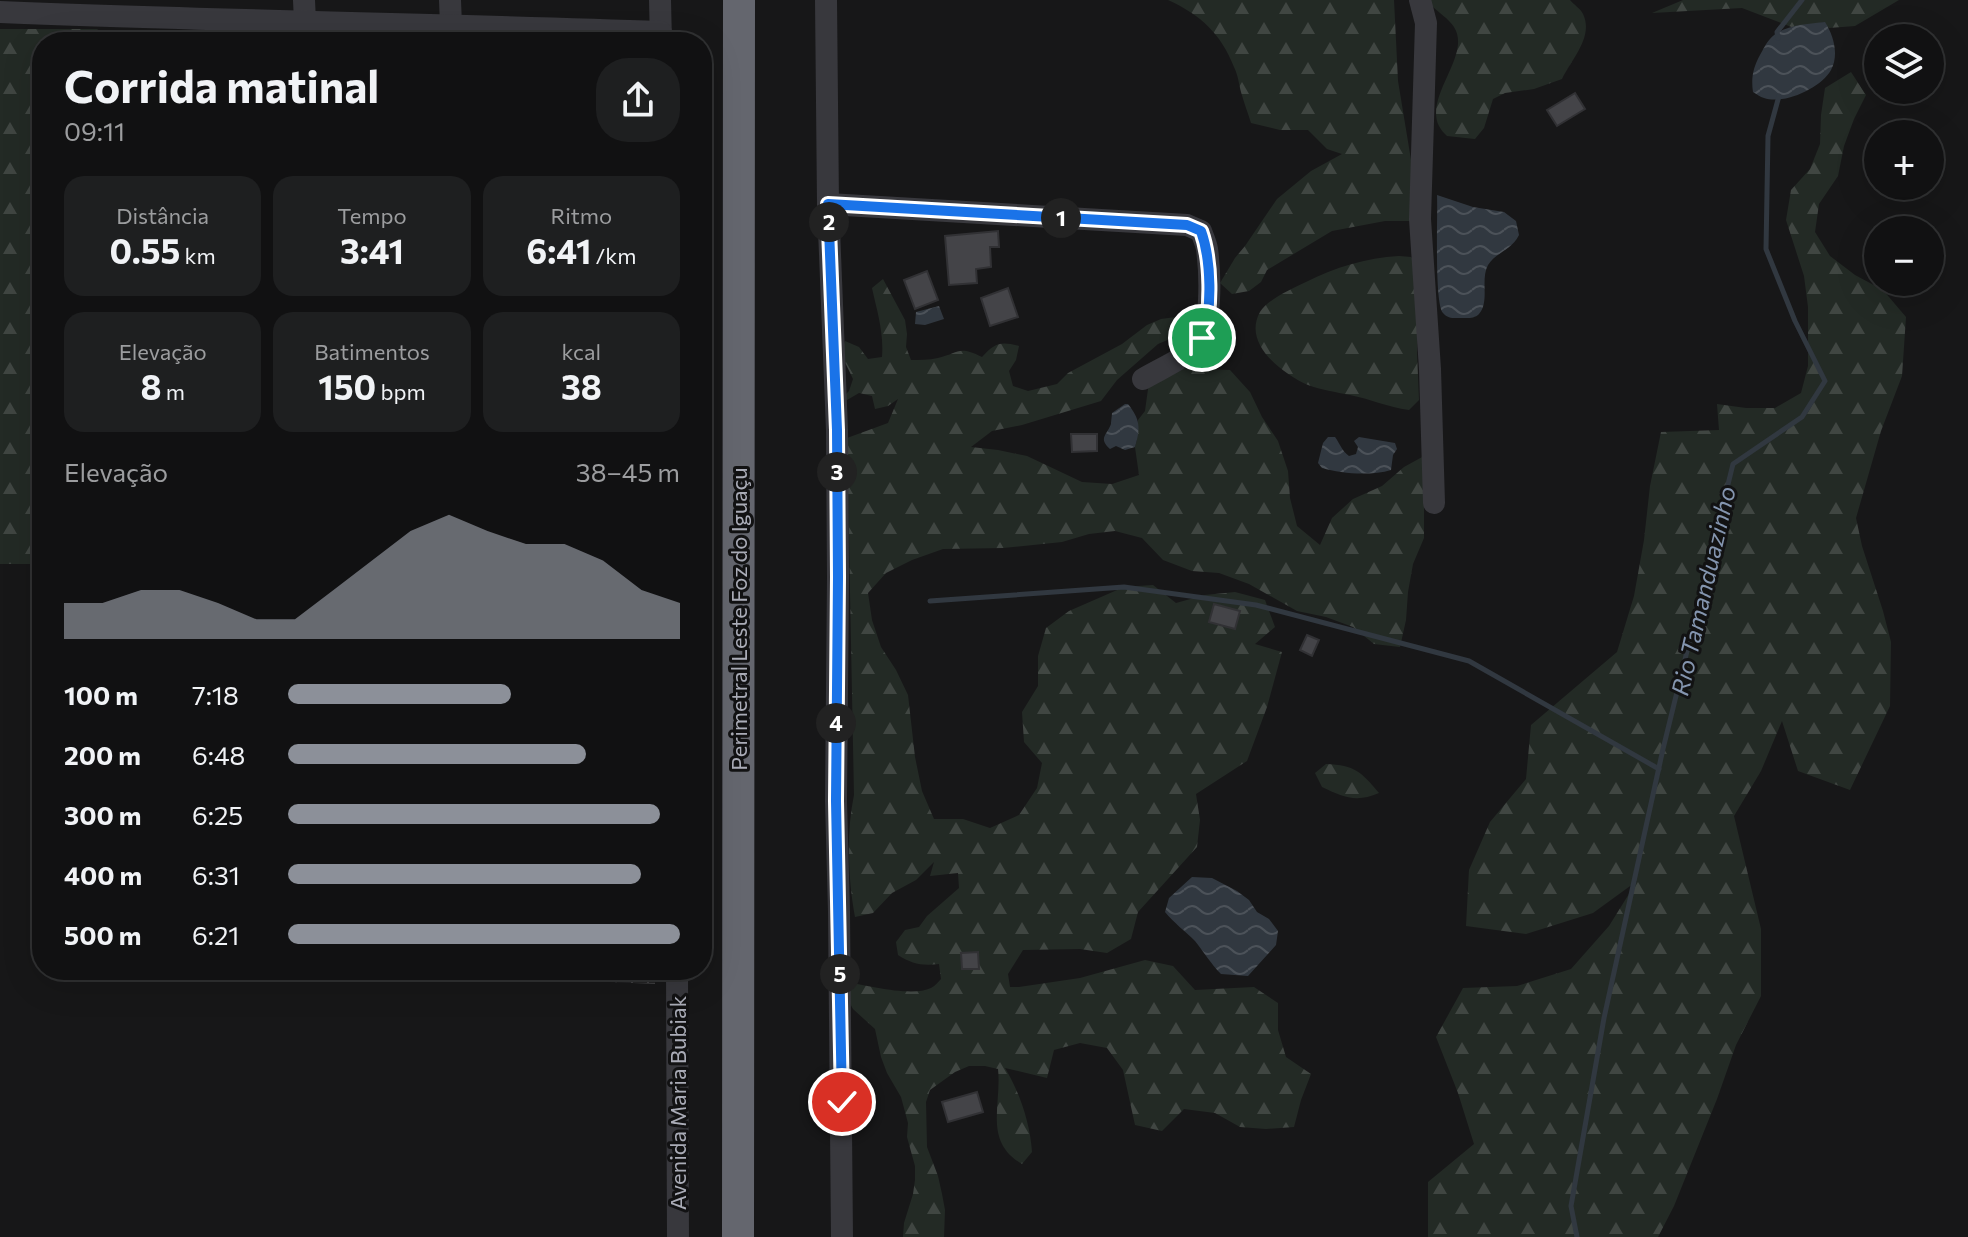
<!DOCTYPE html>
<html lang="pt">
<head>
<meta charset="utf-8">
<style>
  body { margin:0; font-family:Commissioner,sans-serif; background:#1e1f20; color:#f1f3f6; height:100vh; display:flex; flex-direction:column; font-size:30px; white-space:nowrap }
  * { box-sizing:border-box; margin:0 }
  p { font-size:26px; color:#9c9d9f }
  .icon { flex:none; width:44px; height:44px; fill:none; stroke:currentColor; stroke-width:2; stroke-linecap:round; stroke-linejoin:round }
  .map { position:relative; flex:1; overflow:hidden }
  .side { position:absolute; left:32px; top:32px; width:680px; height:948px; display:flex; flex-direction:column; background:#111112; border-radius:32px; box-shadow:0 8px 32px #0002,0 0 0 2px #303132 }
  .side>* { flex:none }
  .fabs { position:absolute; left:1864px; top:24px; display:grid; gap:16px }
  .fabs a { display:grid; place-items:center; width:80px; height:80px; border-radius:50%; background:#111112; box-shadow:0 8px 32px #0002,0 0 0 2px #303132; font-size:40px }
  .pin { position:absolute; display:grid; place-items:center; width:68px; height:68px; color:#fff; margin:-34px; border:4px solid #fff; border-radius:50%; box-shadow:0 2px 8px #0007 }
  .km { position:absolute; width:40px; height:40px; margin:-20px; border-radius:50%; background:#222; color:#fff; font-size:22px; line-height:40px; text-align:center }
  .round { display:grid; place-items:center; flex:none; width:84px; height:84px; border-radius:32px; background:#1e1f20 }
  .head { display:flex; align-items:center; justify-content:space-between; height:136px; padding:0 32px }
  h1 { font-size:44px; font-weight:700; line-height:60px }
  .figures { display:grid; grid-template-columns:repeat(3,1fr); gap:12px; height:136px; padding:8px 32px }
  .figures div { display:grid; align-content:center; border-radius:20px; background:#1e1f20; text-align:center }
  .figures b { font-size:34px; font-weight:700 }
  .figures small { font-size:22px; font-weight:400 }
  .figures p { font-size:22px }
  .chart { height:224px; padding:16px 32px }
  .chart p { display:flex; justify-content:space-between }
  .chart svg { width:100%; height:144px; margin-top:8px; fill:#8c9099; opacity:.7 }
  ul { padding:0 32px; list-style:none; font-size:26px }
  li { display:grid; grid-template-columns:128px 96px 1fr; align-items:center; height:60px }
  li i { height:20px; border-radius:10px; background:#8c9099 }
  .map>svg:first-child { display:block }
  .industrial { fill:url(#industrial-grid) }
  .forest { fill:url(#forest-firs) }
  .water { fill:url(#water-waves) }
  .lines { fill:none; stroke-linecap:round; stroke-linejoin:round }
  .stream { stroke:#313840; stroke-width:5 }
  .building { fill:#444448; stroke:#313134; stroke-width:2 }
  .minor { stroke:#38383d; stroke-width:22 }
  .highway { stroke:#64666e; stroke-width:32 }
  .route-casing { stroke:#fff; stroke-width:16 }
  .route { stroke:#1a73e8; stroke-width:10 }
  .labels { text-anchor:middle; stroke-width:6; stroke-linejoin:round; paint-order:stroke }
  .street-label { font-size:22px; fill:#aaacb7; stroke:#121213 }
  .water-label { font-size:24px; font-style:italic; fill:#8495af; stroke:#121213 }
</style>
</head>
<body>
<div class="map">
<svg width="1968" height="1237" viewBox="0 0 1968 1237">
  <defs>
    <pattern id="industrial-grid" width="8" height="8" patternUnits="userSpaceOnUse" patternTransform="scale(2)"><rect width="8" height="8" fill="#232325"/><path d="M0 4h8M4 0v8" fill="none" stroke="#404042"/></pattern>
    <pattern id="forest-firs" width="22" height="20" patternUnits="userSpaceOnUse" patternTransform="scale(2)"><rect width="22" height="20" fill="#232a25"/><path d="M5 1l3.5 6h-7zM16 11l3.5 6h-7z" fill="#404642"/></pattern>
    <pattern id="water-waves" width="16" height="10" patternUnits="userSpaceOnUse" patternTransform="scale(2)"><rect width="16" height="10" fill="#313840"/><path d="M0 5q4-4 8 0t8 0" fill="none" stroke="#4c5259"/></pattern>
  </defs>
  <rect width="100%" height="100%" fill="#171718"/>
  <polygon class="industrial" points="339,970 655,970 655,984"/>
  <g class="forest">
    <path d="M 1168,0 L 1394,0 L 1398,81 L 1412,166 L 1413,221 L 1385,221 L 1332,231 L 1267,270 L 1261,282 L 1249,291 L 1232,294 L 1220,283 L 1235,258 L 1245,246 L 1277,199 L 1311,171 L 1342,154 L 1327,149 L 1308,130 L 1280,130 L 1251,123 C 1248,113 1244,103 1241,92 C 1239,84 1238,75 1234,67 C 1221,34 1201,15 1168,0 Z"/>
    <path d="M 1431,0 L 1570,0 C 1573,4 1581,9 1583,14 C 1594,37 1571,60 1562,79 L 1534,89 L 1505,93 L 1493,99 L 1484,128 L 1475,139 L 1447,136 C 1444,133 1441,130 1439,126 C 1424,96 1472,55 1454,27 C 1449,19 1438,12 1431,5 Z"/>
    <polygon points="1683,0 1899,0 1855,26 1829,28 1824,22 1794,28 1742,8 1652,13"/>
    <polygon points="0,29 97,29 115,42 42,42 42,564 0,564"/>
    <polygon points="1851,72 1866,95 1854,119 1844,146 1838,176 1819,204 1815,232 1830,256 1855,275 1883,290 1906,317 1902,376 1881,431 1856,518 1862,546 1883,611 1891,642 1890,706 1850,790 1798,771 1782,721 1761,771 1734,816 1761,929 1761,996 1736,1045 1717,1099 1674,1206 1658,1237 1428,1237 1428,1182 1474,1144 1458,1093 1436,1037 1463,988 1517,986 1571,969 1609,926 1637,881 1593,913 1526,934 1466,926 1469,870 1490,822 1526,779 1531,725 1617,652 1634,596 1644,540 1650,486 1661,432 1719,430 1717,404 1746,408 1775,408 1801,393 1808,366 1808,307 1804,276 1786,220 1791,190 1810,169 1820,144 1821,115 1825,88"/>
    <path d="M 1399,256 L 1411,257 L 1420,267 L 1417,352 L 1419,400 L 1409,410 C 1388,407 1370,399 1350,395 C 1336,392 1321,390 1308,385 C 1283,374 1242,344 1260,312 C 1267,300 1293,288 1306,282 C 1335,267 1366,258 1399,256 Z"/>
    <path d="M 883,279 L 905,320 L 907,334 L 906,347 L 911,360 C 920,360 929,360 938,358 C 959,353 958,345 982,357 C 995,343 1000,341 1019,346 L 1016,360 L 1009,371 L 1013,386 L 1028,391 L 1057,384 L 1068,373 L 1122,344 L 1147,325 L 1161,319 L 1176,317 L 1184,333 L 1158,344 L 1117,380 L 1101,401 L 1022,425 L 992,431 L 971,447 L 998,450 L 1027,456 L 1082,482 L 1112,484 L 1139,475 L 1135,447 L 1137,440 L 1138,420 L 1145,411 L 1149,382 L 1173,368 L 1230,370 L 1250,392 L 1262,417 L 1278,441 L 1288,471 L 1290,498 L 1297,526 L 1320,545 L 1332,518 L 1353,499 L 1382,486 L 1404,467 L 1424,456 L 1424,538 L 1413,564 L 1408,592 L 1406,620 L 1400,647 L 1374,644 L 1353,627 L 1326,617 L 1297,611 L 1249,584 L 1219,573 L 1192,571 L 1163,560 L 1142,538 L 1115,531 L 1089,534 L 1062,542 L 1003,548 L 943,549 L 912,560 L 886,573 L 868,593 L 872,620 L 881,647 L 896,670 L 908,695 L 915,757 L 922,791 L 934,819 L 963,819 L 990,828 L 1019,815 L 1037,788 L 1042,763 L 1024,742 L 1022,712 L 1038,686 L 1038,656 L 1046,628 L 1069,611 L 1124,587 L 1153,585 L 1176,603 L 1205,595 L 1235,592 L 1265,600 L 1275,627 L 1255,644 L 1282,652 L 1267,707 L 1247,761 L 1196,794 L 1200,820 L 1197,847 L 1138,912 L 1131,939 L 1107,953 L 1080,949 L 1023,950 L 1008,974 L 1010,987 L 1019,987 L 1080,978 L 1145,960 L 1173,966 L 1195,990 L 1254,987 L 1278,1003 L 1278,1030 L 1286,1057 L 1311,1074 L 1301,1100 L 1294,1127 L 1266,1129 L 1240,1127 L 1215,1113 L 1184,1109 L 1162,1131 L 1135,1125 L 1123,1070 L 1107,1048 L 1080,1043 L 1054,1050 L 1047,1078 L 1005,1068 C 1020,1093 1030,1123 1032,1152 L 1022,1164 C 983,1141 1002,1105 998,1069 L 985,1066 L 969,1066 L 955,1072 L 930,1090 L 926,1102 L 927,1147 L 938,1176 L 942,1194 L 945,1210 L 944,1237 L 903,1237 L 904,1223 L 913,1194 L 915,1180 L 915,1166 L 907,1137 L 908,1123 L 901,1097 L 887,1073 L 881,1057 L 875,1029 L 853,1009 L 846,996 L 848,982 C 868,986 913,997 931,988 C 935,986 938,982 941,979 L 939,964 C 922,966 912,964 898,955 L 896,942 L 905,930 L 919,927 L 927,916 L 959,888 L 958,873 L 930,876 L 934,862 L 916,880 L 892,893 L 873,913 L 855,917 C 848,878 846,834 854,795 L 847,438 L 888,423 L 898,399 L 888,406 L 875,409 L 872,396 L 859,393 L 847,400 L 844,396 L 849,391 L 853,379 L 841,354 L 845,341 L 859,347 L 868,359 L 882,357 C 884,332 877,311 872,288 Z"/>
    <path d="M 1326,764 C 1355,765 1361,772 1379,793 C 1356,803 1343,797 1322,787 L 1315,773 Z"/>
  </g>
  <g class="water">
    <path d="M 1825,22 C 1834,36 1839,55 1831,70 C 1821,88 1784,105 1764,98 C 1760,97 1757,94 1753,92 C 1751,78 1753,68 1760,55 C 1763,50 1766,43 1770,39 C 1781,25 1808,24 1825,22 Z"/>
    <path d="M 1437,195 L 1473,207 L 1504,212 L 1516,221 L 1519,235 C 1511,251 1496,252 1488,265 C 1480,280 1490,301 1479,314 C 1474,319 1467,318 1461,318 C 1454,318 1448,319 1443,313 C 1434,302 1438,214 1437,195 Z"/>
    <polygon points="939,306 944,319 925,325 915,324 916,312"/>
    <path d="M 1125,404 L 1128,404 C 1140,419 1141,428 1135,447 L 1125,450 L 1116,446 L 1110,449 C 1098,438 1107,435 1111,424 C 1111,422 1112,415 1112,413 Z"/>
    <path d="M 1328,437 L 1335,437 C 1340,444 1342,451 1349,456 L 1356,454 L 1358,447 L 1354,441 L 1359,437 L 1395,443 L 1397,449 L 1393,455 L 1391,470 C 1371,476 1342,474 1322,468 L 1318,463 L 1323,443 Z"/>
    <path d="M 1192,877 L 1212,878 L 1237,891 L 1249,900 L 1257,912 L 1269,919 L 1278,931 L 1276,945 L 1248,976 L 1221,974 C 1211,964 1204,952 1195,941 C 1185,931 1174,923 1165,912 L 1169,898 Z"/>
  </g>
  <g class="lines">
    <g class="stream">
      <polyline points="1778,38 1777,32 1802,0"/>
      <polyline points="930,601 1124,587 1256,605 1469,661 1659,769"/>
      <polyline points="1577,1237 1571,1206 1604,1018 1663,749 1733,464 1802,417 1825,381 1795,321 1766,249 1768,136 1779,96"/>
    </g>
  </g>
  <g class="building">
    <polygon points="1575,93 1585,109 1557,126 1547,110"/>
    <polygon points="998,231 999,247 990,247 991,267 976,269 977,283 949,285 945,236"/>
    <polygon points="927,271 938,300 915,309 904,280"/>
    <polygon points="1008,288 1018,317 990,326 981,298"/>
    <polygon points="1071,434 1097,434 1097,451 1072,452"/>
    <polygon points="1214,604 1240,611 1235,629 1209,622"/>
    <polygon points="1307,635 1319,640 1312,656 1300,650"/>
    <polygon points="978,952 979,969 962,969 961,953"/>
    <polygon points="977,1092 983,1112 948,1122 942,1102"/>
  </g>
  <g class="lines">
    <g class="minor">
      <polyline points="304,0 305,22"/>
      <polyline points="450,0 451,25"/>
      <polyline points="660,0 661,42"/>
      <polyline points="826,0 828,204 837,430 838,577 836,801 839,912 842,1237"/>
      <polyline points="1420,0 1426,23 1420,219 1430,369 1434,503"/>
      <path d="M 0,12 C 220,21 441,24 661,32"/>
      <path d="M 828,204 L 1187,225 L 1201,231 C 1203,237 1206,243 1207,249 C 1210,272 1213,330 1196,347 C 1187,357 1156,371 1143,379"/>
      <polyline points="677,970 678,1237"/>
    </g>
    <polyline class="highway" points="738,1237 739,0"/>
  </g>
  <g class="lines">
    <defs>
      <path id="route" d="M 842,1102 L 836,801 L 838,577 L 837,430 L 828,204 L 1187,225 L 1201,231 C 1211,259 1213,310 1202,338"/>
    </defs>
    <use href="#route" class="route-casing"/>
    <use href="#route" class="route"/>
  </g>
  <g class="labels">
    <g class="street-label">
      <text transform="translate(739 619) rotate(-90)" y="8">Perimetral Leste Foz do Iguaçu</text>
      <text transform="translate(678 1103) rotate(-90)" y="8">Avenida Maria Bubiak</text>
    </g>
    <g class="water-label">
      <text transform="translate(1704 591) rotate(-77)" y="8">Rio Tamanduazinho</text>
    </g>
  </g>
</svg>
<div class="fabs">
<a><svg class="icon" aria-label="layers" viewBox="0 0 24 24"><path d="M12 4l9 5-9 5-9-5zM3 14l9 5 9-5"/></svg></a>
<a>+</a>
<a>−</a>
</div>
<div class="pin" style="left:1202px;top:338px;background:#1e9e55"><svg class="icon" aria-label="arrive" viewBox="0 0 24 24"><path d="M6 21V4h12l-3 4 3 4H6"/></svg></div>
<div class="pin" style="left:842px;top:1102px;background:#d93025"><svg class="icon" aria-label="check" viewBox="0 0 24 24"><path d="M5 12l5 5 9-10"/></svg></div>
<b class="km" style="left:1061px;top:218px">1</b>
<b class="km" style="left:829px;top:222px">2</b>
<b class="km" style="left:837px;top:472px">3</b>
<b class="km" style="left:836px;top:723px">4</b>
<b class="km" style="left:840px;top:974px">5</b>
<section class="side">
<div class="head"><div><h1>Corrida matinal</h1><p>09:11</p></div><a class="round"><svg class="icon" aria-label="share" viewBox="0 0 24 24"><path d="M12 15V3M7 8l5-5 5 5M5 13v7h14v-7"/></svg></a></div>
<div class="figures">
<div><p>Distância</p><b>0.55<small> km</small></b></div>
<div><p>Tempo</p><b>3:41</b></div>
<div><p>Ritmo</p><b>6:41<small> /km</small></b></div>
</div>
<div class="figures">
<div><p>Elevação</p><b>8<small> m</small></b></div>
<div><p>Batimentos</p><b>150<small> bpm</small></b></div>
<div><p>kcal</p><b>38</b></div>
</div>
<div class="chart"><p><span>Elevação</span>38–45 m</p>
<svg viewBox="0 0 160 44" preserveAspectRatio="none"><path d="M0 44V33L10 33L20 29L30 29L40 33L50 38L60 38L70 29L80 20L90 11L100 6L110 11L120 15L130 15L140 20L150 29L160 33V44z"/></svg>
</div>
<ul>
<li><b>100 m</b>7:18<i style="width:57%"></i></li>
<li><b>200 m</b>6:48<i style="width:76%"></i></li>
<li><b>300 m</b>6:25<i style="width:95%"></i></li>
<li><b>400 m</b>6:31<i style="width:90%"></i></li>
<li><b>500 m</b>6:21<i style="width:100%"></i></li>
</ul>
</section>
</div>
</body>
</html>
